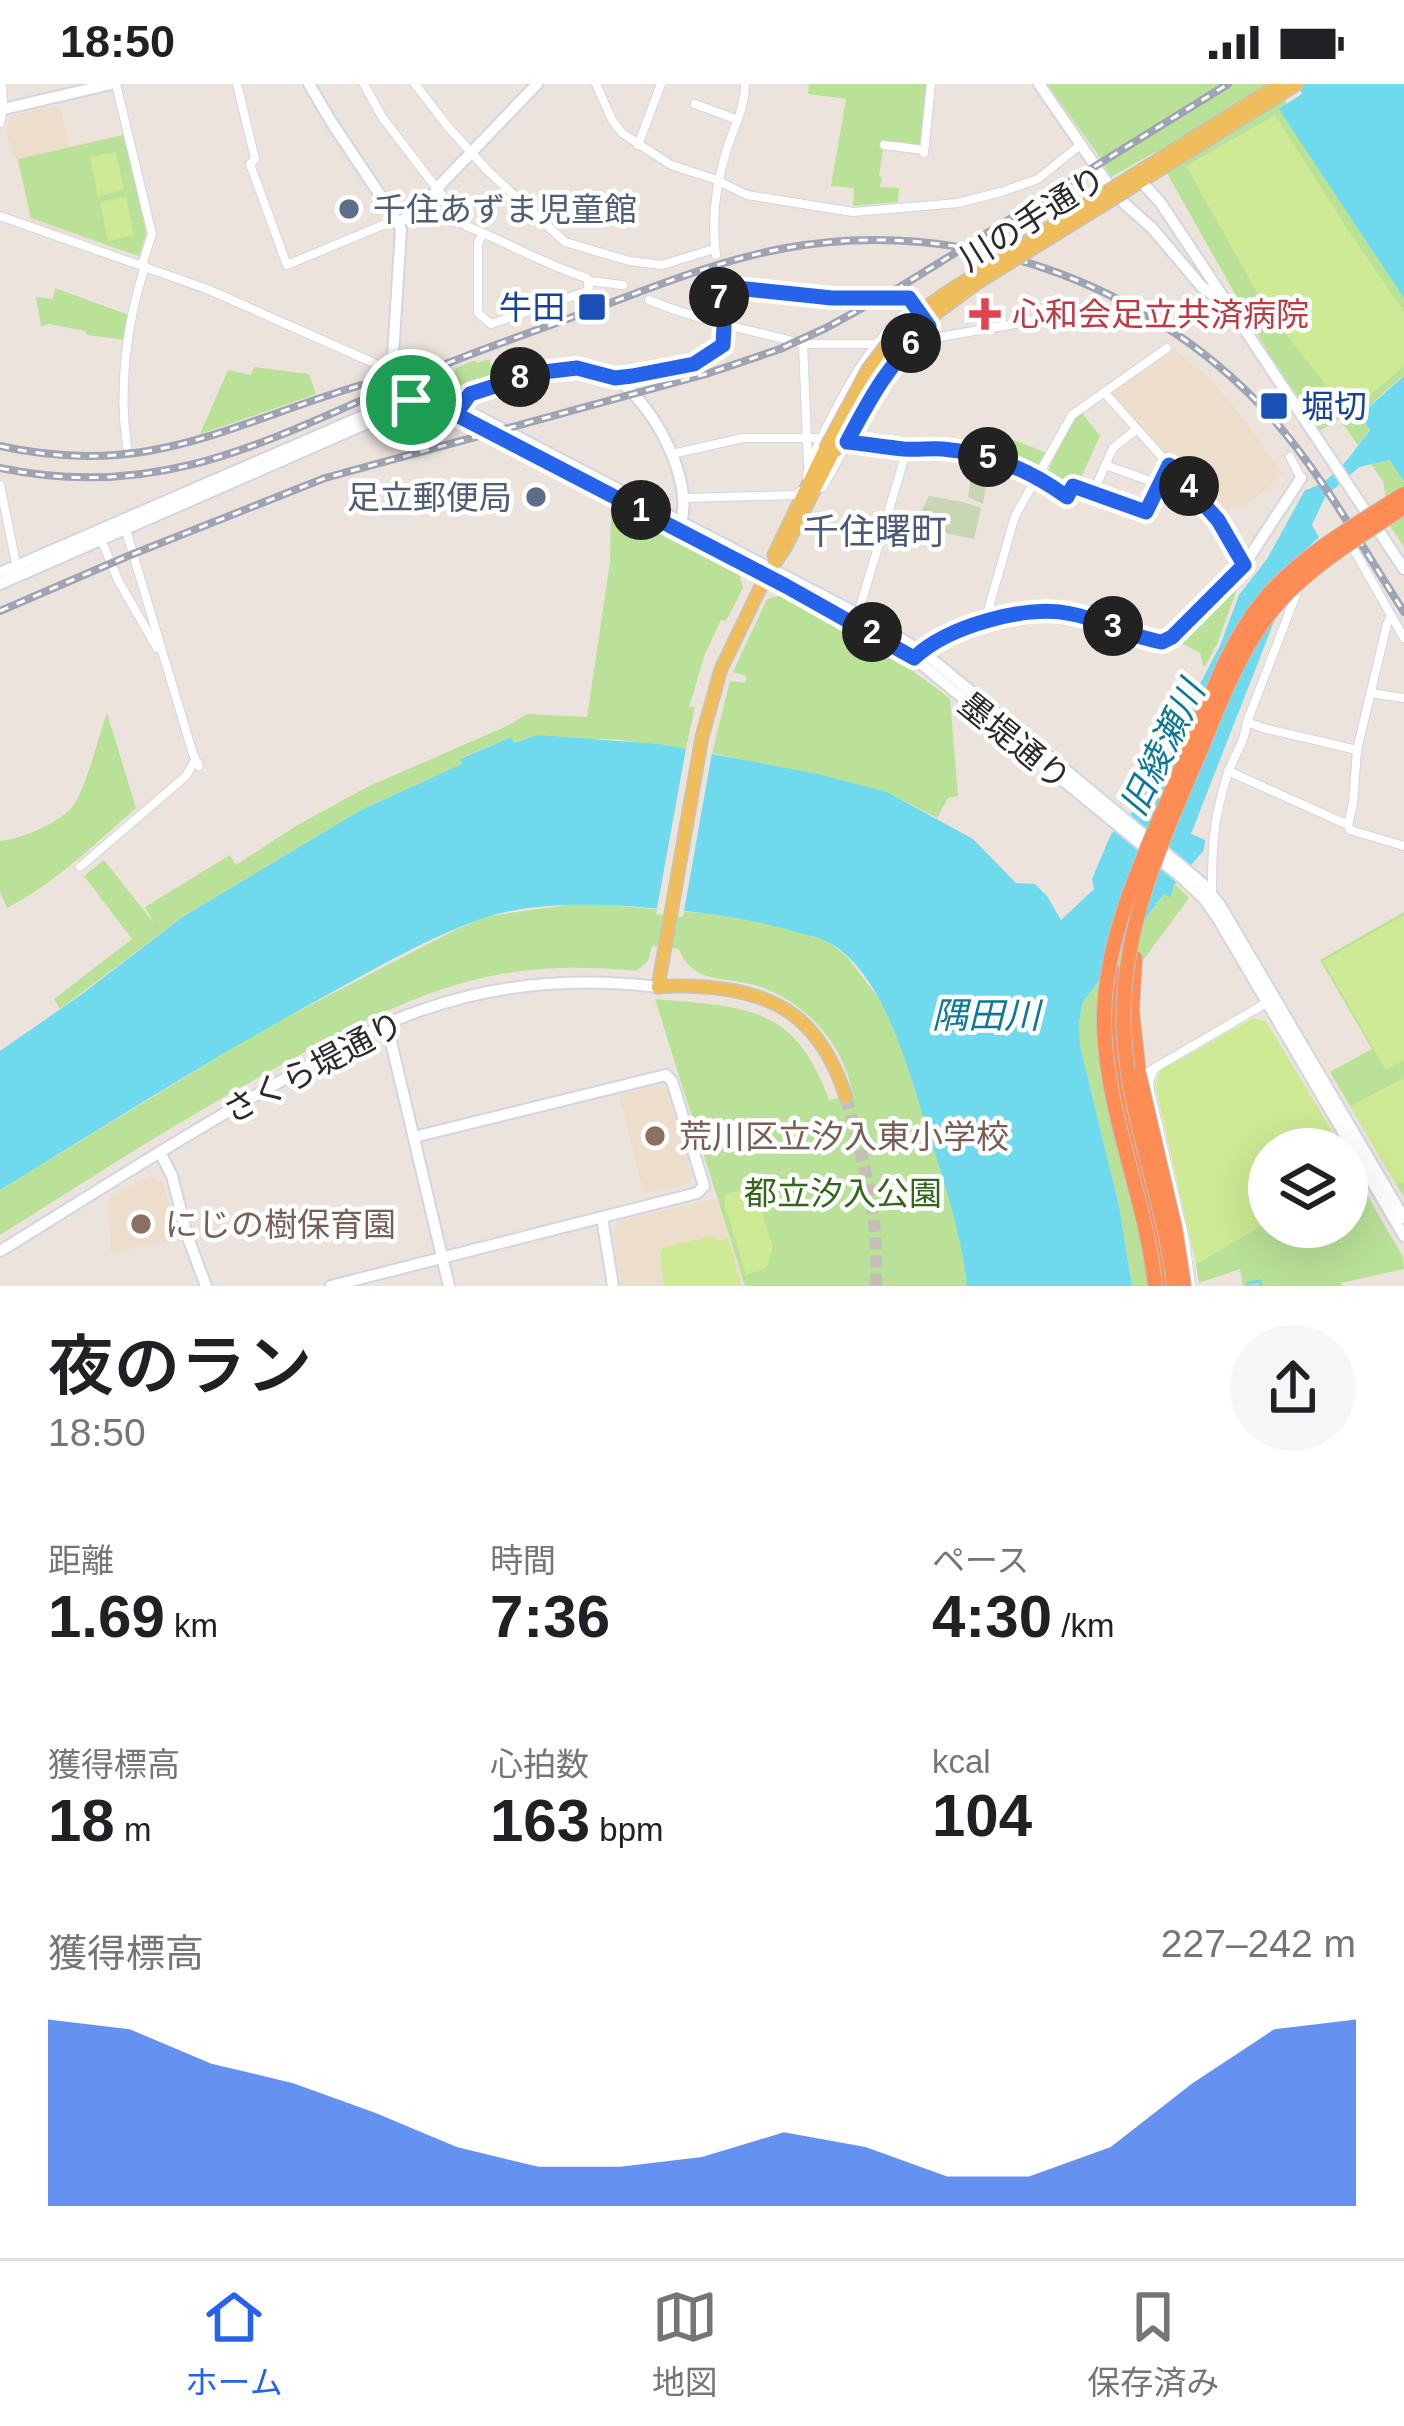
<!DOCTYPE html>
<html lang="ja">
<head>
<meta charset="utf-8">
<style>
  body { margin:0; font-family:Helvetica,"Noto Sans JP",sans-serif; background:#f6f6f6; color:#202124; height:100vh; display:flex; flex-direction:column; font-size:45px; white-space:nowrap }
  * { box-sizing:border-box; margin:0 }
  p { font-size:39px; color:#757577 }
  .icon { flex:none; width:66px; height:66px; fill:none; stroke:currentColor; stroke-width:2; stroke-linecap:round; stroke-linejoin:round }
  .map { position:relative; height:1202px; overflow:hidden }
  .side { display:flex; flex-direction:column; background:#fff; flex:1 }
  .side>* { flex:none }
  .buttons { position:absolute; left:1248px; top:1044px; display:grid; gap:24px }
  .buttons a { display:grid; place-items:center; width:120px; height:120px; border-radius:50%; background:#fff; box-shadow:0 12px 48px #0002; font-size:60px }
  .pin { position:absolute; display:grid; place-items:center; width:102px; height:102px; color:#fff; margin:-51px; border:6px solid #fff; border-radius:50%; box-shadow:0 3px 12px #0007 }
  .km { position:absolute; width:60px; height:60px; margin:-30px; border-radius:50%; background:#222; color:#fff; font-size:33px; line-height:60px; text-align:center }
  .round { display:grid; place-items:center; flex:none; width:126px; height:126px; border-radius:63px; background:#f6f6f6 }
  .overview { display:flex; align-items:center; justify-content:space-between; height:204px; padding:0 48px }
  h1 { font-size:66px; font-weight:600; line-height:90px }
  .metrics { display:grid; grid-template-columns:repeat(3,1fr); gap:18px; height:204px; padding:12px 48px }
  .metrics div { display:grid; align-content:center }
  .metrics b { font-size:60px; font-weight:600 }
  .metrics small { font-size:33px; font-weight:400 }
  .metrics p { font-size:33px }
  .chart { height:336px; padding:24px 48px }
  .chart p { display:flex; justify-content:space-between }
  .chart svg { width:100%; height:216px; margin-top:12px; fill:#2563eb; opacity:.7 }
  .status { display:flex; justify-content:space-between; align-items:center; height:84px; padding:0 60px; background:#fff; direction:ltr }
  .status svg { height:33px; fill:currentColor }
  .tabs { display:flex; justify-content:space-around; align-items:center; height:168px; border-top:3px solid #e0e0e0; background:#fff; font-size:33px; color:#757577 }
  .tabs a { display:grid; justify-items:center; gap:6px }
  .tabs .active { color:#2563eb }
  .map>svg:first-child { display:block }
  .education { fill:#eddecb }
  .green { fill:#b9e298 }
  .cemetery { fill:#c8d6b3 }
  .pitch { fill:#ceea94 }
  .water { fill:#6fdaee }
  .pier { fill:#ece3dc }
  .lines { fill:none; stroke-linecap:round; stroke-linejoin:round }
  .stream { stroke:#6fdaee; stroke-width:3 }
  .primary-tunnel { stroke:#c5beb8; stroke-width:12; stroke-dasharray:12 6; stroke-linecap:butt }
  .street-casing { stroke:#d1d6e2; stroke-width:10 }
  .secondary-casing { stroke:#d1d6e2; stroke-width:14 }
  .primary-casing { stroke:#c3c3c3; stroke-width:15 }
  .highway-casing { stroke:#c3c3c3; stroke-width:16 }
  .street { stroke:#fff; stroke-width:8 }
  .secondary { stroke:#fff; stroke-width:10 }
  .primary { stroke:#f0bd5d; stroke-width:12 }
  .highway { stroke:#fd8c55; stroke-width:14 }
  .rail-casing { stroke:#9ea4b4; stroke-width:8 }
  .rail { stroke:#fff; stroke-width:3; stroke-dasharray:9; stroke-linecap:butt }
  .primary-bridge-casing { stroke:#c3c3c3; stroke-width:15; stroke-linecap:butt }
  .highway-bridge-casing { stroke:#c3c3c3; stroke-width:16; stroke-linecap:butt }
  .primary-bridge { stroke:#f0bd5d; stroke-width:12 }
  .highway-bridge { stroke:#fd8c55; stroke-width:14 }
  .route-casing { stroke:#fff; stroke-width:24 }
  .route { stroke:#2563eb; stroke-width:15 }
  .service-dot { fill:#5c6f8a; stroke:#fff; stroke-width:4.5 }
  .transit-dot { fill:#1a4fb4; stroke:#fff; stroke-width:4.5 }
  .health-dot { fill:#e0444e; stroke:#fff; stroke-width:4.5 }
  .education-dot { fill:#8d6e63; stroke:#fff; stroke-width:4.5 }
  .labels { text-anchor:middle; stroke-width:9; stroke-linejoin:round; paint-order:stroke }
  .service-label { font-size:33px; fill:#4e5e75; stroke:#fff; text-anchor:start }
  .street-label { font-size:33px; fill:#2a2a2a; stroke:#fff }
  .transit-label { font-size:33px; fill:#164399; stroke:#fff; text-anchor:end }
  .health-label { font-size:33px; fill:#be3a42; stroke:#fff; text-anchor:start }
  .education-label { font-size:33px; fill:#785e54; stroke:#fff; text-anchor:start }
  .park-label { font-size:33px; fill:#32661a; stroke:#fff }
  .neighbourhood-label { font-size:36px; fill:#4a587a; stroke:#fff }
  .water-label { font-size:36px; font-style:italic; fill:#0e7899; stroke:#fff }
</style>
</head>
<body>
<div class="status"><b>18:50</b><svg viewBox="0 0 49 12"><path d="M0 12V9h3v3zM5 12V6h3v6zM10 12V3h3v9zM15 12V0h3v12zM26 1h20v11H26zM47 4h2v5h-2z"/></svg></div>
<div class="map">
<svg width="1404" height="1202" viewBox="0 0 1404 1202">
  <rect width="100%" height="100%" fill="#ece3dc"/>
  <g class="education">
    <polygon points="60,21 69,62 126,50 149,149 140,173 30,137 17,74 12,70 6,45 11,32"/>
    <polygon points="1172,264 1208,292 1248,340 1283,391 1253,416 1231,426 1220,435 1112,309"/>
    <polygon points="658,1001 667,1007 692,1092 688,1100 644,1110 619,1011"/>
    <polygon points="149,1092 163,1098 176,1150 168,1152 169,1158 111,1169 108,1115"/>
    <polygon points="717,1114 745,1202 621,1202 613,1146 618,1137"/>
  </g>
  <g class="green">
    <polygon points="809,0 929,0 922,63 884,60 879,92 882,94 880,103 899,104 898,118 853,122 854,104 831,102 846,15 808,10"/>
    <polygon points="1047,0 1277,0 1287,20 1280,25 1404,214 1404,291 1360,330 1370,345 1358,361 1339,335 1319,347 1278,286 1155,68 1111,93 1097,69"/>
    <polygon points="124,51 146,149 139,172 31,134 18,75"/>
    <polygon points="55,204 129,231 126,256 87,251 85,247 49,240 41,242 36,213 53,215"/>
    <polygon points="489,275 496,294 463,307 460,311 448,309 456,284 475,276 477,279"/>
    <polygon points="254,283 309,290 316,310 200,350 228,286 251,291"/>
    <polygon points="1081,328 1100,352 1078,400 1065,408 1045,392 1077,329"/>
    <polygon points="1014,356 1049,370 1037,387 1010,375 1008,371"/>
    <polygon points="1390,376 1404,398 1404,463 1390,442 1383,397 1371,380"/>
    <polygon points="616,427 739,489 743,504 726,537 721,536 705,570 689,623 695,623 686,665 614,655 524,655 514,659 511,653 461,674 462,680 361,726 184,832 60,925 54,915 132,855 84,792 104,776 154,839 145,823 230,771 236,781 296,742 367,703 507,642 527,630 587,633 610,478 611,434"/>
    <polygon points="1245,489 1247,490 1237,505 1217,560 1205,582 1203,581 1200,569 1183,560 1179,551"/>
    <path d="M 782,511 C 842,543 897,572 950,615 L 958,712 L 948,714 L 937,734 L 887,708 L 712,669 L 730,597 L 745,599 L 747,592 L 733,588 L 767,515 Z"/>
    <path d="M 107,629 L 136,724 C 96,759 54,800 7,824 L 0,807 L 0,757 C 20,756 65,737 75,719 C 89,694 97,657 107,629 Z"/>
    <polygon points="1175,800 1189,814 1118,910 1160,1202 1132,1202 1119,1121 1080,962 1079,938 1083,918 1165,809 1169,812"/>
    <path d="M 583,819 L 725,831 L 770,840 L 828,857 L 848,874 L 880,916 L 900,957 L 959,1143 L 967,1202 L 745,1202 L 655,915 C 744,923 795,920 829,1016 L 853,1011 C 844,961 807,918 758,902 C 728,892 692,901 679,865 L 652,862 L 648,877 L 636,887 C 585,882 532,882 482,894 C 421,908 368,935 313,964 C 205,1020 103,1086 0,1151 L 0,1106 L 266,944 L 457,845 L 489,832 Z"/>
    <polygon points="1404,828 1404,1113 1330,988 1372,965 1320,876"/>
    <polygon points="1353,1087 1403,1173 1404,1185 1341,1199 1341,1202 1243,1202 1240,1185 1199,1199 1196,1180 1269,1137 1269,1143 1347,1143 1347,1091"/>
  </g>
  <g class="cemetery">
    <polygon points="974,373 990,376 983,420 968,413"/>
    <polygon points="929,412 963,418 981,424 974,455 935,447 933,450 916,447 918,434"/>
  </g>
  <g class="pitch">
    <polygon points="1275,31 1346,143 1404,228 1404,282 1349,330 1267,226 1186,82"/>
    <polygon points="116,68 124,106 98,112 90,73"/>
    <polygon points="126,113 134,151 108,157 100,118"/>
    <polygon points="1404,831 1404,976 1386,986 1323,877"/>
    <polygon points="1253,934 1266,937 1343,1065 1269,1065 1269,1137 1196,1180 1155,1000 1160,987"/>
    <polygon points="1404,994 1404,1098 1396,1100 1350,1022"/>
    <polygon points="741,1106 750,1111 756,1119 759,1119 773,1163 766,1184 746,1191 725,1121 725,1111"/>
    <polygon points="713,1152 716,1157 728,1154 741,1202 664,1202 660,1172 662,1164"/>
  </g>
  <g class="water">
    <polygon points="1298,0 1404,0 1404,214 1279,25 1302,10"/>
    <path d="M 1404,292 L 1404,398 L 1390,376 L 1359,383 L 1325,413 L 1312,441 L 1319,453 L 1300,471 L 1191,750 L 1205,756 L 1204,766 L 1174,801 L 1170,813 L 1164,810 L 1083,918 L 1079,938 L 1080,962 L 1119,1121 L 1132,1202 L 967,1202 C 961,1147 944,1097 927,1044 C 909,988 885,893 833,861 C 823,854 810,852 799,849 C 754,835 711,829 664,825 C 609,820 537,816 484,834 C 436,850 381,881 336,906 C 221,968 111,1038 0,1106 L 0,967 L 78,913 L 184,832 L 361,726 L 462,680 L 460,675 L 511,653 L 514,659 L 538,651 L 659,660 L 818,690 L 887,708 L 973,755 L 1016,799 L 1035,800 L 1047,812 L 1061,836 L 1094,805 L 1092,795 L 1111,750 L 1144,716 L 1142,714 L 1168,661 L 1165,659 L 1170,647 L 1174,649 L 1220,562 L 1239,511 L 1267,475 L 1305,406 C 1334,399 1352,369 1370,346 L 1360,331 Z"/>
  </g>
  <polygon class="pier" points="687,659 713,663 683,833 656,830"/>
  <g class="lines">
    <polyline class="stream" points="1248,1202 1248,1199 1260,1197 1261,1202"/>
    <path class="primary-tunnel" d="M 846,1013 C 865,1082 879,1130 876,1202"/>
    <defs>
      <g id="street">
        <polyline points="116,0 152,150 142,181"/>
        <polyline points="237,0 255,75 250,80 287,181 383,141 398,138"/>
        <path d="M 364,0 L 382,33 L 464,140 L 466,142 C 507,158 545,181 587,194 L 589,204 L 585,208 L 491,240 L 478,229 L 478,159 L 483,149"/>
        <polyline points="415,0 449,44 488,87 565,158 629,177 662,181 714,165"/>
        <polyline points="596,0 612,36 622,49 671,81 714,95 747,111 853,128 958,119 1001,108 1038,95 1080,61"/>
        <polyline points="695,20 738,36"/>
        <polyline points="0,39 3,25 2,0"/>
        <polyline points="638,61 661,0"/>
        <polyline points="884,61 924,66"/>
        <polyline points="924,69 931,0"/>
        <polyline points="0,132 207,205 392,287"/>
        <path d="M 716,171 C 711,135 716,99 727,65 C 734,42 745,25 745,0"/>
        <polyline points="589,197 623,201"/>
        <polyline points="718,203 832,214 909,214 929,242 928,255 1026,238 1084,223"/>
        <path d="M 649,216 C 699,237 751,246 803,260 L 808,380"/>
        <polyline points="803,260 874,260"/>
        <polyline points="904,266 928,243"/>
        <polyline points="1104,308 1218,436 1244,481"/>
        <path d="M 461,324 L 470,310 L 535,289 L 577,284 L 615,294 L 695,279 L 723,261 C 724,237 717,213 719,188"/>
        <path d="M 847,359 C 933,366 993,359 1067,413 L 1073,402 L 1146,428 L 1169,381"/>
        <path d="M 127,362 C 118,302 127,238 145,182"/>
        <polyline points="672,370 743,354 822,354"/>
        <polyline points="1290,373 1301,394"/>
        <polyline points="1105,381 1159,400"/>
        <path d="M 807,394 C 808,377 817,363 824,348 C 848,300 872,256 914,221"/>
        <polyline points="0,401 17,484"/>
        <polyline points="815,406 823,403 887,287"/>
        <polyline points="1093,409 1113,364 1137,345"/>
        <polyline points="685,414 796,411 802,406"/>
        <polyline points="125,443 193,670 199,682"/>
        <polyline points="101,455 118,496 157,564"/>
        <polyline points="1349,457 1404,554"/>
        <polyline points="858,530 907,365"/>
        <polyline points="985,537 1015,432 1072,331 1167,264"/>
        <polyline points="1370,609 1404,614"/>
        <polyline points="1247,638 1263,644 1357,666"/>
        <polyline points="1228,687 1348,741 1350,746 1404,762"/>
        <polyline points="1348,741 1353,720 1357,666 1387,540 1391,533"/>
        <polyline points="80,783 186,692 194,678"/>
        <path d="M 1212,809 C 1212,764 1213,736 1227,692 C 1233,672 1245,659 1247,638 L 1299,503"/>
        <polyline points="1154,985 1149,998 1150,1007 1185,1156 1191,1202"/>
        <polyline points="1141,992 1268,918"/>
      </g>
      <g id="secondary">
        <polyline points="309,0 332,39 398,138 401,146 392,287 409,308 412,324"/>
        <polyline points="1039,0 1105,96 1125,120 1153,145 1202,203 1214,211 1220,209"/>
        <polyline points="0,26 111,0"/>
        <polyline points="1137,93 1160,118 1404,485"/>
        <path d="M 398,138 C 416,131 431,116 441,100 L 537,0"/>
        <path d="M 615,294 C 653,319 696,398 680,442"/>
        <path d="M 0,489 L 386,322 C 414,313 440,315 466,326 L 858,530 L 922,567 L 1202,799 L 1220,821 L 1404,1134"/>
        <polyline points="0,500 388,330 425,325 459,332 891,560 914,574 1182,794 1205,816 1217,833 1404,1152"/>
        <path d="M 917,572 C 951,542 1023,521 1067,529 C 1098,534 1128,547 1157,558 L 1167,556 L 1244,481 L 1301,394"/>
        <polyline points="387,941 449,1202"/>
        <polyline points="160,1068 172,1092 187,1151 206,1202"/>
        <polyline points="602,1133 613,1202"/>
        <path d="M 0,1167 C 99,1106 197,1043 299,987 C 339,965 379,940 422,926 C 499,899 578,893 658,903"/>
        <polyline points="331,1202 697,1109 704,1102 672,997 666,991 414,1053"/>
      </g>
      <g id="primary">
        <polyline points="1119,100 1280,0"/>
        <polyline points="1124,108 1297,0"/>
        <polyline points="774,471 825,365"/>
        <polyline points="658,903 702,653 721,585 766,492 785,464 833,369"/>
        <path d="M 658,903 C 674,901 689,902 706,903 C 783,909 822,940 846,1013"/>
      </g>
      <g id="highway">
        <polyline points="1135,874 1132,927 1139,990"/>
        <path d="M 1115,889 C 1104,997 1152,1097 1165,1202"/>
      </g>
    </defs>
    <use href="#street" class="street-casing"/>
    <use href="#secondary" class="secondary-casing"/>
    <use href="#primary" class="primary-casing"/>
    <use href="#highway" class="highway-casing"/>
    <use href="#street" class="street"/>
    <use href="#secondary" class="secondary"/>
    <use href="#primary" class="primary"/>
    <use href="#highway" class="highway"/>
    <defs>
      <g id="rail">
        <path d="M 0,362 C 147,395 227,341 361,301"/>
        <path d="M 0,384 C 155,417 264,359 400,299 C 458,273 519,253 578,231 C 646,206 714,177 786,164 C 960,132 1145,197 1265,326 C 1320,386 1360,460 1404,528"/>
        <polyline points="0,527 128,472 325,394 706,290 780,265 826,244 900,203 1228,0"/>
      </g>
    </defs>
    <use href="#rail" class="rail-casing"/>
    <use href="#rail" class="rail"/>
    <defs>
      <g id="primary-bridge">
        <polyline points="825,365 868,285 893,252 910,235 943,211 1119,100"/>
        <polyline points="833,369 876,290 915,245 977,199 1124,108"/>
      </g>
      <g id="highway-bridge">
        <polyline points="1139,990 1175,1144 1184,1202"/>
        <path d="M 1155,1202 C 1146,1115 1107,1032 1104,943 C 1102,850 1150,760 1185,675 C 1208,620 1227,559 1266,513 C 1303,470 1357,440 1404,410"/>
        <path d="M 1174,1202 C 1164,1117 1129,1036 1124,951 C 1118,850 1161,760 1199,670 C 1221,617 1241,561 1280,517 C 1315,479 1361,452 1404,423"/>
      </g>
    </defs>
    <use href="#primary-bridge" class="primary-bridge-casing"/>
    <use href="#highway-bridge" class="highway-bridge-casing"/>
    <use href="#primary-bridge" class="primary-bridge"/>
    <use href="#highway-bridge" class="highway-bridge"/>
  </g>
  <g class="lines">
    <defs>
      <path id="route" d="M 718,202 L 832,214 L 909,214 L 929,242 C 890,278 871,312 847,358 C 866,360 885,363 904,365 C 917,366 930,364 943,365 C 990,369 1030,386 1067,413 L 1073,402 L 1146,428 L 1169,381 L 1218,436 L 1244,481 L 1172,553 L 1162,558 C 1131,553 1103,536 1072,530 C 1026,520 948,542 914,574 L 786,502 L 459,332 L 441,326 L 412,325 L 411,316 C 428,316 444,317 460,324 L 470,310 L 535,289 L 577,284 L 615,294 L 632,292 L 694,280 L 723,261 L 724,242 Z"/>
    </defs>
    <use href="#route" class="route-casing"/>
    <use href="#route" class="route"/>
  </g>
  <g class="service-dot">
    <circle cx="349" cy="125" r="12"/>
    <circle cx="536" cy="413" r="12"/>
  </g>
  <g class="transit-dot">
    <rect x="577" y="208" width="30" height="30" rx="6"/>
    <rect x="1259" y="307" width="30" height="30" rx="6"/>
  </g>
  <path class="health-dot" d="M979 212h12v12h12v12h-12v12h-12v-12h-12v-12h12z"/>
  <g class="education-dot">
    <circle cx="655" cy="1052" r="12"/>
    <circle cx="141" cy="1140" r="12"/>
  </g>
  <g class="labels">
    <g class="service-label">
      <text x="373" y="137">千住あずま児童館</text>
      <text x="512" y="425" text-anchor="end">足立郵便局</text>
    </g>
    <g class="street-label">
      <text transform="translate(1032 134) rotate(-32)" y="12">川の手通り</text>
      <text transform="translate(1015 657) rotate(39)" y="12">墨堤通り</text>
      <text transform="translate(313 983) rotate(-28)" y="12">さくら堤通り</text>
    </g>
    <g class="transit-label">
      <text x="565" y="235">牛田</text>
      <text x="1301" y="334" text-anchor="start">堀切</text>
    </g>
    <g class="health-label">
      <text x="1012" y="242">心和会足立共済病院</text>
    </g>
    <g class="education-label">
      <text x="679" y="1064">荒川区立汐入東小学校</text>
      <text x="165" y="1152">にじの樹保育園</text>
    </g>
    <g class="park-label">
      <text x="843" y="1121">都立汐入公園</text>
    </g>
    <g class="neighbourhood-label">
      <text x="875" y="460">千住曙町</text>
    </g>
    <g class="water-label">
      <text transform="translate(1162 664) rotate(-64)" y="13">旧綾瀬川</text>
      <text x="986" y="944">隅田川</text>
    </g>
  </g>
</svg>
<div class="buttons">
<a><svg class="icon" aria-label="layers" viewBox="0 0 24 24"><path d="M12 4l9 5-9 5-9-5zM3 14l9 5 9-5"/></svg></a>
</div>
<div class="pin" style="left:411px;top:316px;background:#1e9e55"><svg class="icon" aria-label="arrive" viewBox="0 0 24 24"><path d="M6 21V4h12l-3 4 3 4H6"/></svg></div>
<b class="km" style="left:641px;top:426px">1</b>
<b class="km" style="left:872px;top:548px">2</b>
<b class="km" style="left:1113px;top:542px">3</b>
<b class="km" style="left:1189px;top:402px">4</b>
<b class="km" style="left:988px;top:373px">5</b>
<b class="km" style="left:911px;top:259px">6</b>
<b class="km" style="left:719px;top:213px">7</b>
<b class="km" style="left:520px;top:293px">8</b>
</div>
<section class="side">
<div class="overview"><div><h1>夜のラン</h1><p>18:50</p></div><a class="round"><svg class="icon" aria-label="share" viewBox="0 0 24 24"><path d="M12 15V3M7 8l5-5 5 5M5 13v7h14v-7"/></svg></a></div>
<div class="metrics">
<div><p>距離</p><b>1.69<small> km</small></b></div>
<div><p>時間</p><b>7:36</b></div>
<div><p>ペース</p><b>4:30<small> /km</small></b></div>
</div>
<div class="metrics">
<div><p>獲得標高</p><b>18<small> m</small></b></div>
<div><p>心拍数</p><b>163<small> bpm</small></b></div>
<div><p>kcal</p><b>104</b></div>
</div>
<div class="chart"><p><span>獲得標高</span>227–242 m</p>
<svg viewBox="0 0 160 44" preserveAspectRatio="none"><path d="M0 44V6L10 8L20 15L30 19L40 25L50 32L60 36L70 36L80 34L90 29L100 32L110 38L120 38L130 32L140 19L150 8L160 6V44z"/></svg>
</div>
</section>
<nav class="tabs">
<a class="active"><svg class="icon" aria-label="home" viewBox="0 0 24 24"><path d="M3 11l9-7 9 7M6 9v11h12V9"/></svg>ホーム</a>
<a><svg class="icon" aria-label="map" viewBox="0 0 24 24"><path d="M3 6l6-2 6 2 6-2v14l-6 2-6-2-6 2zM9 4v14M15 6v14"/></svg>地図</a>
<a><svg class="icon" aria-label="saved" viewBox="0 0 24 24"><path d="M7 4h10v16l-5-4-5 4z"/></svg>保存済み</a>
</nav>
</body>
</html>
